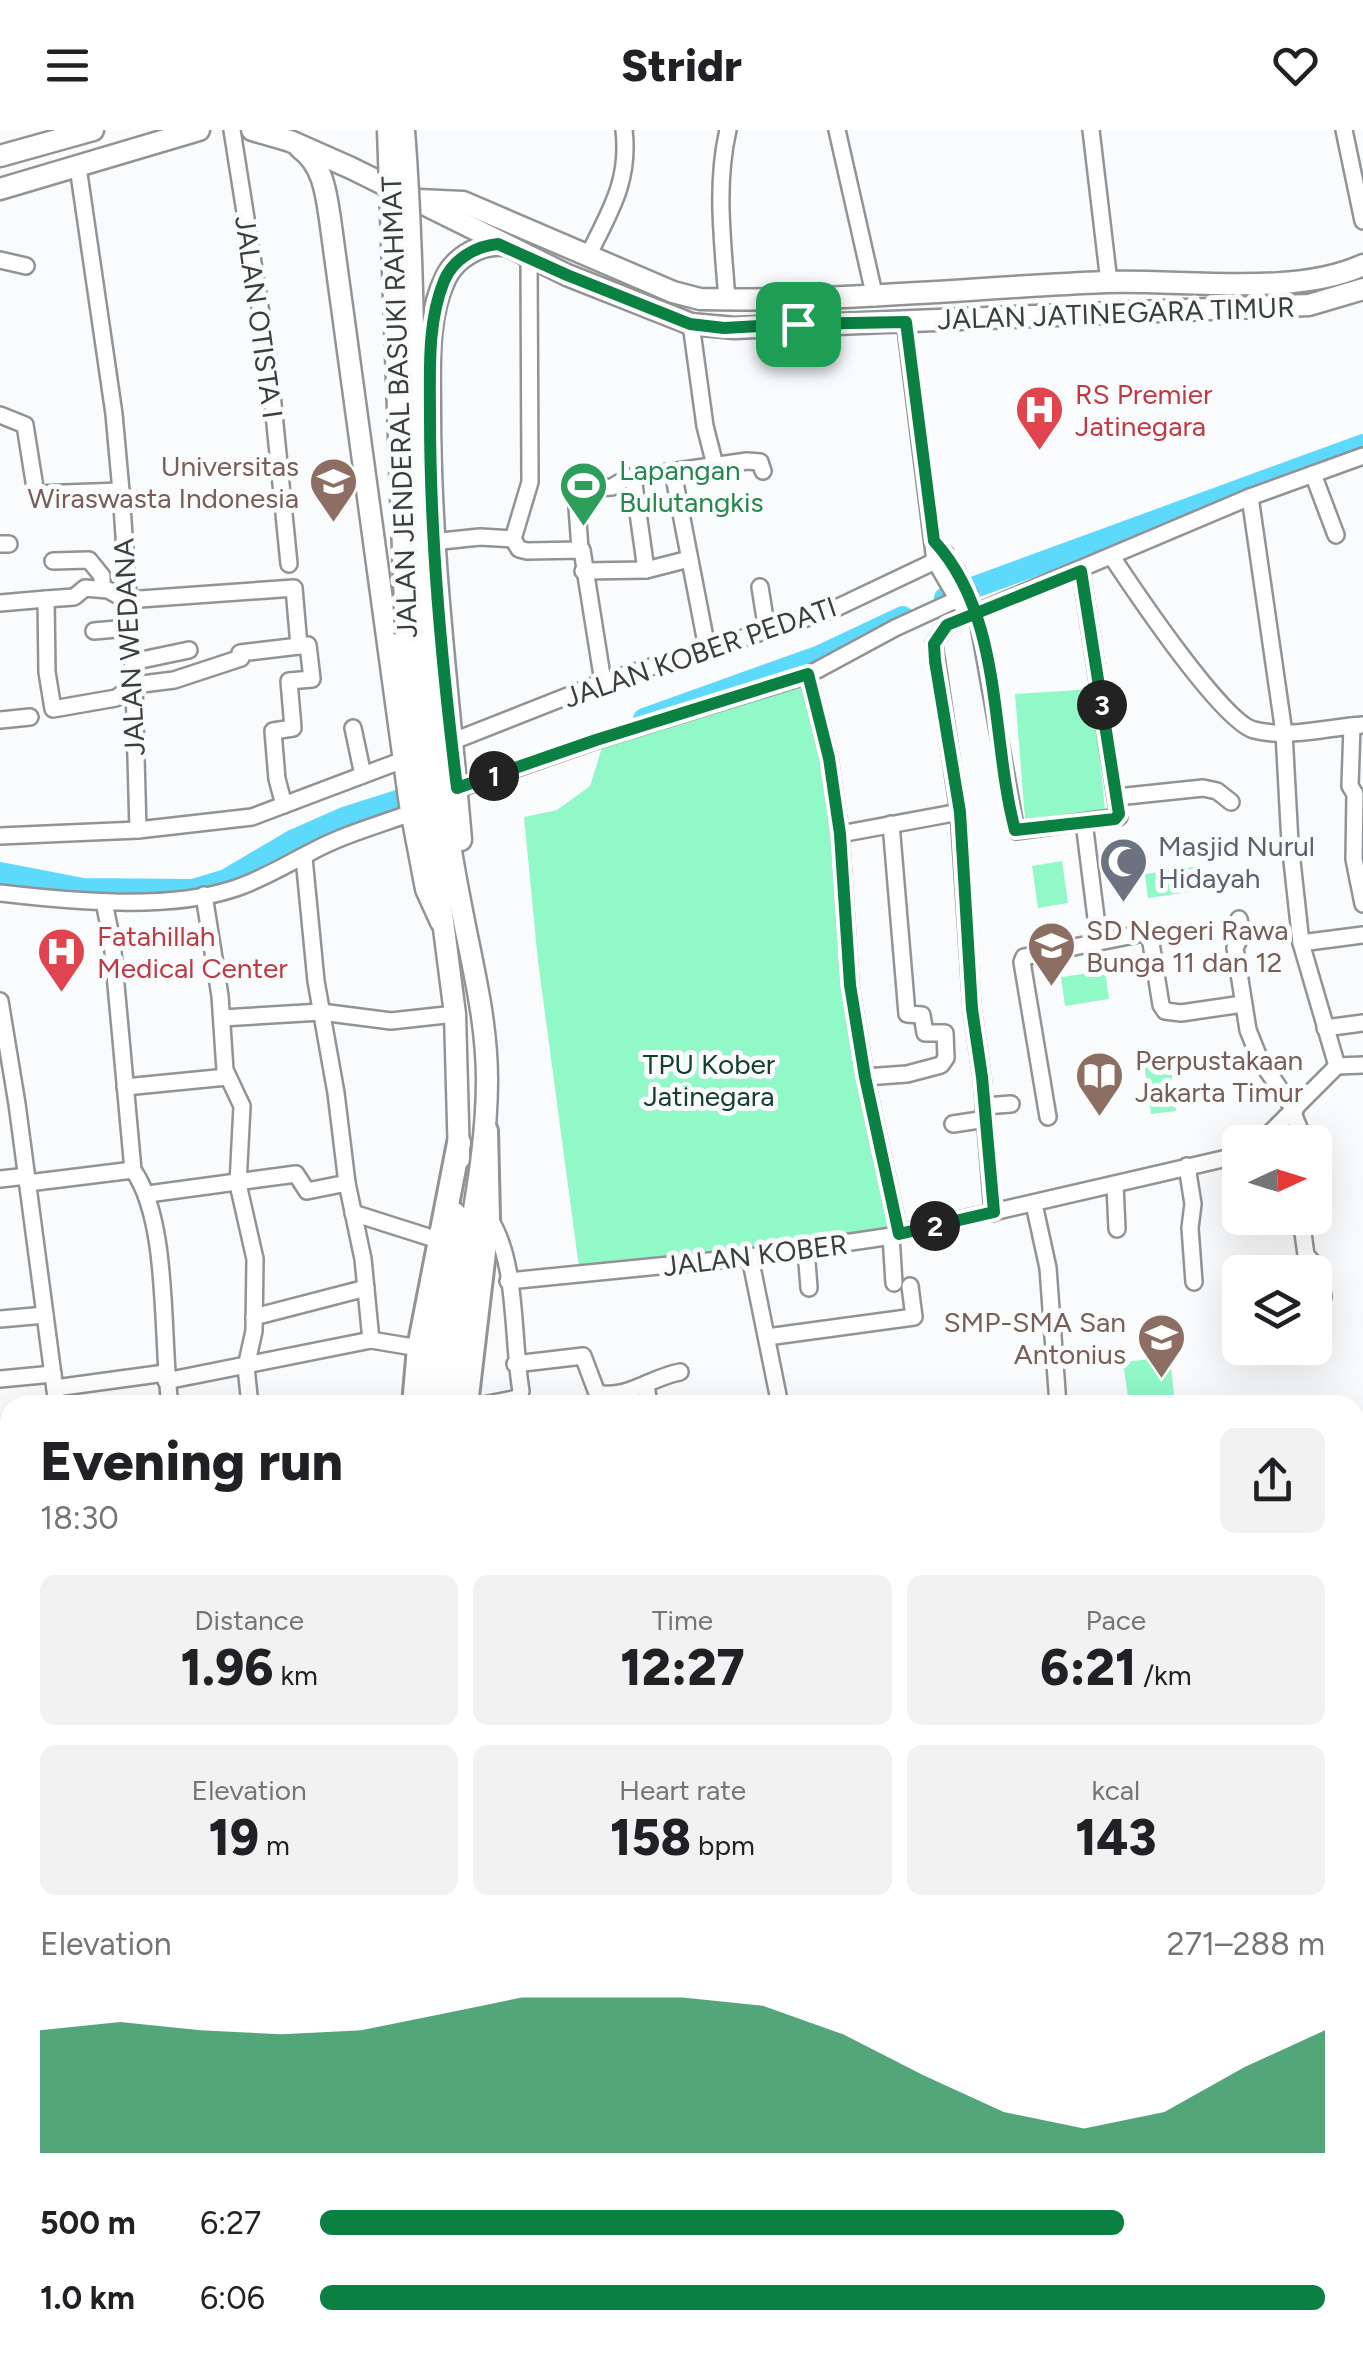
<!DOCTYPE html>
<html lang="en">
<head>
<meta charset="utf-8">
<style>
  body { margin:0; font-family:Figtree,sans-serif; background:#f2f2f2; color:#202124; height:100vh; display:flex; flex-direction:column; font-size:38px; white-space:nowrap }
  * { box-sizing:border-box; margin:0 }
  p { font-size:32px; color:#757577 }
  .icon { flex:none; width:55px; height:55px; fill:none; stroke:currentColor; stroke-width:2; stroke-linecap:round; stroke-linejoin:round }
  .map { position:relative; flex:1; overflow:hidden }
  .side { position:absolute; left:0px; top:1265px; width:1365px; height:960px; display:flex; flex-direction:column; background:#fff; border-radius:30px 30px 0 0; box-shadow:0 10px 40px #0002 }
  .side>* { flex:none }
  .needle { width:65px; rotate:86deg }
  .controls { position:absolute; left:1222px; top:995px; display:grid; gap:20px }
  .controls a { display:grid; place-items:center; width:110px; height:110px; border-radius:15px; background:#fff; box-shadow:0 10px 40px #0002; font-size:50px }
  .pin { position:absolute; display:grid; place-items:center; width:85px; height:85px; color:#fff; margin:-42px; border-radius:20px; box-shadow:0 5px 15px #0006 }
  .km { position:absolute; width:50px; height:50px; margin:-25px; border-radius:50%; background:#222; color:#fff; font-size:28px; line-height:50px; text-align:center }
  .round { display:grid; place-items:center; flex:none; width:105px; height:105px; border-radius:15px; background:#f2f2f2 }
  .headline { display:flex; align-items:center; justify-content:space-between; height:170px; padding:0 40px }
  h1 { font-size:55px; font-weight:800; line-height:75px }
  .metrics { display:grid; grid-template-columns:repeat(3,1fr); gap:15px; height:170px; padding:10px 40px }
  .metrics div { display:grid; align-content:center; border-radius:15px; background:#f2f2f2; text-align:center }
  .metrics b { font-size:50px; font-weight:800 }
  .metrics small { font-size:28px; font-weight:400 }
  .metrics p { font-size:28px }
  .chart { height:280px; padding:20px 40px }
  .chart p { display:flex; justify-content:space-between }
  .chart svg { width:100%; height:180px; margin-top:10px; fill:#0b8043; opacity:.7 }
  ul { padding:0 40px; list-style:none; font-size:32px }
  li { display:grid; grid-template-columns:160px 120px 1fr; align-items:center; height:75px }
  li i { height:25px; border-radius:12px; background:#0b8043 }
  header { display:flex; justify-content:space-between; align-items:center; height:130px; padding:0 40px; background:#fff; font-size:45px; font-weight:800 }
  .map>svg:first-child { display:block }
  .green { fill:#91f8c8 }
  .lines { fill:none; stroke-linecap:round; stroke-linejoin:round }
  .river { stroke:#5dd9fb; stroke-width:22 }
  .minor-casing { stroke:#929394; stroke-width:20 }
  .major-casing { stroke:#929394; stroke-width:25 }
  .highway-casing { stroke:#929394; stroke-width:28 }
  .minor { stroke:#fff; stroke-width:15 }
  .major { stroke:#fff; stroke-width:20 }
  .highway { stroke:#fff; stroke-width:22 }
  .major-bridge-casing { stroke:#929394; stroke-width:25; stroke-linecap:butt }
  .major-bridge { stroke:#fff; stroke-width:20 }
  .route-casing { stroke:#fff; stroke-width:20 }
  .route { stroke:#0b8043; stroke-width:12 }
  .labels { text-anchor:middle; stroke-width:10; stroke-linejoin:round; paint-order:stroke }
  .street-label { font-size:28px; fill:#3c3d3d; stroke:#fafbfd }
  .health-label { font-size:28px; fill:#be3a42; stroke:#fafbfd; text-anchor:start }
  .education-label { font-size:28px; fill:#785e54; stroke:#fafbfd; text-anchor:end }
  .leisure-label { font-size:28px; fill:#27864d; stroke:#fafbfd; text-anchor:start }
  .worship-label { font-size:28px; fill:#5b616d; stroke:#fafbfd; text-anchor:start }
  .park-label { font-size:28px; fill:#13402d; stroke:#fafbfd }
</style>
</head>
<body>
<header><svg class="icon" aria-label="menu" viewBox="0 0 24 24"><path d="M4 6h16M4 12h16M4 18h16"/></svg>Stridr<svg class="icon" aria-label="heart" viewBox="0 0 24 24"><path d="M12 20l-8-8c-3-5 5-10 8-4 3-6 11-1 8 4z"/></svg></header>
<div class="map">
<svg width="1363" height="2225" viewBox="0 0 1363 2225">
  <rect width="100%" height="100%" fill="#fafbfd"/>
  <g class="green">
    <polygon points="808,545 829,628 850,855 899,1104 580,1145 538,831 524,687 557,680 590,656 605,608"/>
    <polygon points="1093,559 1105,680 1025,689 1015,564"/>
    <polygon points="1062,731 1068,773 1038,778 1032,736"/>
    <polygon points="1193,737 1196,761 1148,768 1145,744"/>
    <polygon points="1105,841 1109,869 1065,876 1061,847"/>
    <polygon points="1170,931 1176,981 1151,984 1144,933"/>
    <polygon points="1170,1227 1175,1275 1129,1275 1123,1232"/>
  </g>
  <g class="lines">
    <g class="river">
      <polyline points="945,468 1363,315"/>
      <polyline points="644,589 820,526 903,487"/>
      <polyline points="0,743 83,759 193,760 226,750 294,710 344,688 429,661"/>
      <polyline points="0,1988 10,1986"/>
      <polyline points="815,2215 823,2225"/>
    </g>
    <defs>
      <g id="minor">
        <polyline points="232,0 269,234 289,434"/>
        <polyline points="837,0 875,168"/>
        <polyline points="1091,0 1109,152"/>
        <polyline points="1344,0 1363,91"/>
        <polyline points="78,37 114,284 121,361 134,555 138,700"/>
        <path d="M 588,126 C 610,81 630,51 624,0"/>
        <polyline points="529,128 530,352 513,409 519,419 527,421 582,420 603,552"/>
        <polyline points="0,130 26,136"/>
        <path d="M 727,170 C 723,113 715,56 728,0"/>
        <polyline points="905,191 935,431 961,475"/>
        <polyline points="691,194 705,296 715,335"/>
        <polyline points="0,285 25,295 36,364 121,361"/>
        <polyline points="673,342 707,518"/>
        <polyline points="1313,344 1336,405"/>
        <polyline points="633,347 646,440"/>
        <polyline points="1250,367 1284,603 1290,713 1301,813 1337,936"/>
        <polyline points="934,411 956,440 977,484 1016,701 1119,687 1081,441"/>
        <polyline points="432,412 480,407 513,409"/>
        <polyline points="0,414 9,414"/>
        <polyline points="580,419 576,363 579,359 612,357 627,348 747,331 760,332 763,341"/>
        <path d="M 1112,427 C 1134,460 1222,592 1254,600 C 1289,609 1328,597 1363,595"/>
        <polyline points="53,431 89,430 102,446 102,459"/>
        <polyline points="583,441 646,440 689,429"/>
        <polyline points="760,457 767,501"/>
        <polyline points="46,469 74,467 85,458 108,460 126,470 294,458 299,516 308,515 312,549 289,551 293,598 273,601 277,649 284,675"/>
        <polyline points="0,473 46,469 47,542 53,579 116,568 134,555 174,550 241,528 240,523 299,516"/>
        <polyline points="94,501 128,498"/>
        <polyline points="132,532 189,520"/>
        <polyline points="808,545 829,628 840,704 850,855 865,947 899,1104"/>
        <polyline points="0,590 30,587"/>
        <polyline points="1352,596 1350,656 1355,664 1354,729 1363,774"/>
        <polyline points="353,598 363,645"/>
        <polyline points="451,612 603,552 832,480 929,434 945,423"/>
        <polyline points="457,659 597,610 808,545 895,498 969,464"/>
        <polyline points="1117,667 1203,658 1217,661 1231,672"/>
        <polyline points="1084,692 1099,812"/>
        <polyline points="840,704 959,682"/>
        <polyline points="0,706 138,700 252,687 403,630"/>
        <polyline points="304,728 316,851 336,963 347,1053 363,1129 371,1210"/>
        <path d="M 0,763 C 69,771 170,781 236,758 C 263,749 287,734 311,722 C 342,705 378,695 411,683"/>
        <polyline points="204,765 220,866 225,940 242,976 238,1054 255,1129 254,1201 246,1237 250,1275"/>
        <path d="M 104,772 L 112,811 L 133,1040 C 170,1092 161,1210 170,1275"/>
        <polyline points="1239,789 1242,804 1235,818 1248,900 1260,930 1295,981"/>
        <polyline points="1301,813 1363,805"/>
        <polyline points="0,871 17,974 57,1275"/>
        <polyline points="222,888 321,882 391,891 455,884"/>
        <polyline points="1325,898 1363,893"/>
        <polyline points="1337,936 1363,935"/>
        <polyline points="865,947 907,944 941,935 946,928 945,903 925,903 922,885 907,884 891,694"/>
        <polyline points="125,957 227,947"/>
        <polyline points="985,976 1011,974"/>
        <polyline points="1293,983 1305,1012"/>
        <polyline points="1048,987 1022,832 1024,827 1144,803 1149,805 1151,813 1161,875 1165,881 1181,883 1243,874"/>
        <polyline points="953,994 986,989"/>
        <polyline points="1261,1012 1337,936"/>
        <polyline points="1187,1036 1193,1074 1190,1098 1194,1152"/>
        <polyline points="0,1049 27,1046"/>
        <polyline points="28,1053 133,1040"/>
        <polyline points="1115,1055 1117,1099"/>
        <polyline points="148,1064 296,1044 307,1061 347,1053"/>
        <polyline points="1034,1074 1048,1138 1058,1275"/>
        <polyline points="353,1083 438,1110"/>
        <polyline points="993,1083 982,947 972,879 959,682 934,514 947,495 1250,367 1363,326"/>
        <polyline points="1301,1088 1306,1125 1318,1138 1323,1167"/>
        <polyline points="891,1106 894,1153"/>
        <polyline points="806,1119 809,1158"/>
        <polyline points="750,1127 780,1275"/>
        <polyline points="508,1151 750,1127 885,1107 1240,1025"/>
        <polyline points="254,1187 366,1158"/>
        <polyline points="0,1189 45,1185"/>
        <polyline points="767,1207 914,1187 910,1156"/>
        <path d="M 515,1234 L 583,1226 L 597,1263 C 627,1270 651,1247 680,1242"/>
        <polyline points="0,1249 53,1244"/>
        <polyline points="166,1251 371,1210 419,1218"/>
        <polyline points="646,1254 649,1275"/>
        <polyline points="55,1258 165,1243"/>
        <path d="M 483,1275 L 518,1268 L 521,1261 C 512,1211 518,1131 489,1088"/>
        <polyline points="1355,1380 1363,1380"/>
        <polyline points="0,1433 10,1432"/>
        <polyline points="1355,1534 1363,1532"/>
        <polyline points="0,1643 10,1640"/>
        <polyline points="1355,1721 1363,1720"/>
        <polyline points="0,1772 10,1769"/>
        <polyline points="1355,1854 1363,1853"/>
        <polyline points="1355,1985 1363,2053"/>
        <polyline points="1355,2125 1363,2124"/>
        <polyline points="95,2215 97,2225"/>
        <polyline points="179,2215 180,2225"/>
        <polyline points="320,2215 321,2225"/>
        <polyline points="902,2215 945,2220 969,2215"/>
        <polyline points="1025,2215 1026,2225"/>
        <polyline points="1280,2215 1280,2225"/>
        <polyline points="0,2222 10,2210"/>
        <polyline points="243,2225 269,2222"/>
        <polyline points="518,2225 525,2215"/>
        <polyline points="985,2225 986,2215"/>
      </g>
      <g id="major">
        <polyline points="252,0 290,11 351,38 567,145 691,194 735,198 1309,175 1363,159"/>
        <path d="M 300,18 C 323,35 326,62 330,89 L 410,675 L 426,759 L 441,792"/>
        <polyline points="0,26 93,0"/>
        <polyline points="0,59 199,0"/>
        <path d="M 418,70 L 463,72 L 673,162 L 700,169 C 836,172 970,158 1105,152 C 1182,149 1294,167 1363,135"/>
        <polyline points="406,504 455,884 459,1029"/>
        <path d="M 422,504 C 434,595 443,686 461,776 C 472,834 487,890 487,950 C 487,1059 450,1166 450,1275"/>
        <path d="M 461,710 C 449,567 430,426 430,282 C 430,238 426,187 446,147 C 456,127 481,113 503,115"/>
        <polyline points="434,1275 436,1241 455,1083"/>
        <polyline points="471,2225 478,2215"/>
        <polyline points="503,2225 507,2215"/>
      </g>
      <g id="highway">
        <polyline points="414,1275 419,1218 459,1013"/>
        <polyline points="466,1275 488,1088 486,1001"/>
        <polyline points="1355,1445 1363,1444"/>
        <polyline points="1355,1479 1363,1478"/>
        <polyline points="1355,1504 1363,1503"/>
        <polyline points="0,1672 10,1669"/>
        <polyline points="0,1702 10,1699"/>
        <polyline points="0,1719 10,1716"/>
        <polyline points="0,1757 10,1754"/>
        <polyline points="0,1789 10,1786"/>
        <polyline points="0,1808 10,1805"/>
      </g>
    </defs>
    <use href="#minor" class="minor-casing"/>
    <use href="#major" class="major-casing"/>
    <use href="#highway" class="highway-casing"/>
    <use href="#minor" class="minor"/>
    <use href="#major" class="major"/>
    <use href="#highway" class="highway"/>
    <defs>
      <g id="major-bridge">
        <polyline points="388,0 406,504"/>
        <path d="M 404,0 C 417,168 412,336 422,504"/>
      </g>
    </defs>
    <use href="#major-bridge" class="major-bridge-casing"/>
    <use href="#major-bridge" class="major-bridge"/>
  </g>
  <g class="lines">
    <defs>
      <path id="route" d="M 798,194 L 724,198 L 690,194 L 567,145 L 498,114 C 476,116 453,129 444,151 C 427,193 430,241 430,286 C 430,411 442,535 457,658 L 596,610 L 808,544 L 829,628 L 840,704 L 850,855 L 865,947 L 899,1104 L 994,1082 L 982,947 L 972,879 L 960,682 L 935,531 L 934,514 L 947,495 L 1081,441 L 1119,684 L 1115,689 L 1015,700 C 990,606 1004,487 934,411 L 906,192 L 798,194"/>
    </defs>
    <use href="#route" class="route-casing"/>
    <use href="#route" class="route"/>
  </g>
  <defs>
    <symbol id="hospital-pin" viewBox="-11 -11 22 30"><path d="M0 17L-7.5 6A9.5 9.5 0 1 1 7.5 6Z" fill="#e0444e" stroke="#fafbfd"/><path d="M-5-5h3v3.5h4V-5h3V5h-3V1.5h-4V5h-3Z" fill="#fff"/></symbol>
    <symbol id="university-pin" viewBox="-11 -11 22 30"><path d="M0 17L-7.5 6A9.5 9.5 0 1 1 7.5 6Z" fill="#8d6e63" stroke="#fafbfd"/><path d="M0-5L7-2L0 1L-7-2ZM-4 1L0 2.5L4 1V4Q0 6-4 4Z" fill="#fff"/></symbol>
    <symbol id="stadium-pin" viewBox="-11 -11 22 30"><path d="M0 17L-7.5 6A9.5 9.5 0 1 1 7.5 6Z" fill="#2e9e5b" stroke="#fafbfd"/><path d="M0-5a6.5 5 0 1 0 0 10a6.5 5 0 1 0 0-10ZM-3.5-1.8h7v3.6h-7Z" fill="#fff"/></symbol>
    <symbol id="mosque-pin" viewBox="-11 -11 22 30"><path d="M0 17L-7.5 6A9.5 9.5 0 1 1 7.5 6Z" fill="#6b7280" stroke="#fafbfd"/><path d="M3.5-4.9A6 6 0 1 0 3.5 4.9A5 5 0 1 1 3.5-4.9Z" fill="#fff"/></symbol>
    <symbol id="school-pin" viewBox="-11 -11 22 30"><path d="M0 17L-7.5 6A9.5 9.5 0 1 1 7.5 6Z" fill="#8d6e63" stroke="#fafbfd"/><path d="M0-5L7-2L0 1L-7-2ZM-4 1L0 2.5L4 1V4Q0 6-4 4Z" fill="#fff"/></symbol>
    <symbol id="library-pin" viewBox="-11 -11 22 30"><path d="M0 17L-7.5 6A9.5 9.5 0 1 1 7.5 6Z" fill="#8d6e63" stroke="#fafbfd"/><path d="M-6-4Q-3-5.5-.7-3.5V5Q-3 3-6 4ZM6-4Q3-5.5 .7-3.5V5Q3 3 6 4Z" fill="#fff"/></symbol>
  </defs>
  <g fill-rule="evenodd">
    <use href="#hospital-pin" x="1012" y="252" width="55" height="75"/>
    <use href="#university-pin" x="306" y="324" width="55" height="75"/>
    <use href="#stadium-pin" x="556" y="328" width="55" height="75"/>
    <use href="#mosque-pin" x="1096" y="704" width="55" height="75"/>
    <use href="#school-pin" x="1024" y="788" width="55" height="75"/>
    <use href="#hospital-pin" x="34" y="794" width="55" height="75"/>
    <use href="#library-pin" x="1072" y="918" width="55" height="75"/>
    <use href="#school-pin" x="1134" y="1180" width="55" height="75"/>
  </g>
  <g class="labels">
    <g class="street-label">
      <text transform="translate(1116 183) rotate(-2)" y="10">JALAN JATINEGARA TIMUR</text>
      <text transform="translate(259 187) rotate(82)" y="10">JALAN OTISTA I</text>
      <text transform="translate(399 277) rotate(-92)" y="10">JALAN JENDERAL BASUKI RAHMAT</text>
      <text transform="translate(129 517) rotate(-93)" y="10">JALAN WEDANA</text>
      <text transform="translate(700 522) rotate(-19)" y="10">JALAN KOBER PEDATI</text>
      <text transform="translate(755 1125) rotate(-7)" y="10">JALAN KOBER</text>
    </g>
    <g class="health-label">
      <text x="1075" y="274">RS Premier<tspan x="1075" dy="32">Jatinegara</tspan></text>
      <text x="97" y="816">Fatahillah<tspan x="97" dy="32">Medical Center</tspan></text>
    </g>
    <g class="education-label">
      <text x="299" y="346">Universitas<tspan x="299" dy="32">Wiraswasta Indonesia</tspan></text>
      <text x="1086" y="810" text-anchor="start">SD Negeri Rawa<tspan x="1086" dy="32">Bunga 11 dan 12</tspan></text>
      <text x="1135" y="940" text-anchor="start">Perpustakaan<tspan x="1135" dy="32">Jakarta Timur</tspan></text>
      <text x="1126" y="1202">SMP-SMA San<tspan x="1126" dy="32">Antonius</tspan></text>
    </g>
    <g class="leisure-label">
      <text x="619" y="350">Lapangan<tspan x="619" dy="32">Bulutangkis</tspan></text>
    </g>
    <g class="worship-label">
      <text x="1158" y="726">Masjid Nurul<tspan x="1158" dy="32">Hidayah</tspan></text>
    </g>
    <g class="park-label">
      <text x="709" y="944">TPU Kober<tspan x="709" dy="32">Jatinegara</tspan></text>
    </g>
  </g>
</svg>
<div class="controls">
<a><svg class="needle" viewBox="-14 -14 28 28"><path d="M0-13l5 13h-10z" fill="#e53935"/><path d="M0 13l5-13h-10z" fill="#757577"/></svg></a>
<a><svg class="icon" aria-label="layers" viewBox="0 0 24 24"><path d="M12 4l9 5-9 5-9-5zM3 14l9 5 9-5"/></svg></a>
</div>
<div class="pin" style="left:798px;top:194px;background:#1e9e55"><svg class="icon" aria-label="arrive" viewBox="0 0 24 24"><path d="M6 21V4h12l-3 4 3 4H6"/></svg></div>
<b class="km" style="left:494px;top:646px">1</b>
<b class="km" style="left:935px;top:1096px">2</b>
<b class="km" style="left:1102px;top:575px">3</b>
<section class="side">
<div class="headline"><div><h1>Evening run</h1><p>18:30</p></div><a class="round"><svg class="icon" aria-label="share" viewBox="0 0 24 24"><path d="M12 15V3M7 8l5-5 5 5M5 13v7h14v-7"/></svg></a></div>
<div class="metrics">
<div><p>Distance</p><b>1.96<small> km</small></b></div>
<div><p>Time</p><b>12:27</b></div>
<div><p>Pace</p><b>6:21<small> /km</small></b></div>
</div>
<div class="metrics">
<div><p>Elevation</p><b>19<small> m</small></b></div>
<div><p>Heart rate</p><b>158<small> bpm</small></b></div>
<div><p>kcal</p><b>143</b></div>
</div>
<div class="chart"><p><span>Elevation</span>271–288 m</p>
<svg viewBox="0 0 160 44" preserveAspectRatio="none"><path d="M0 44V14L10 12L20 14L30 15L40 14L50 10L60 6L70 6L80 6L90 8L100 15L110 25L120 34L130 38L140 34L150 23L160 14V44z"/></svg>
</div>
<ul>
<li><b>500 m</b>6:27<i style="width:80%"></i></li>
<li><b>1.0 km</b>6:06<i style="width:100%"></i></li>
</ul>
</section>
</div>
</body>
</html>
